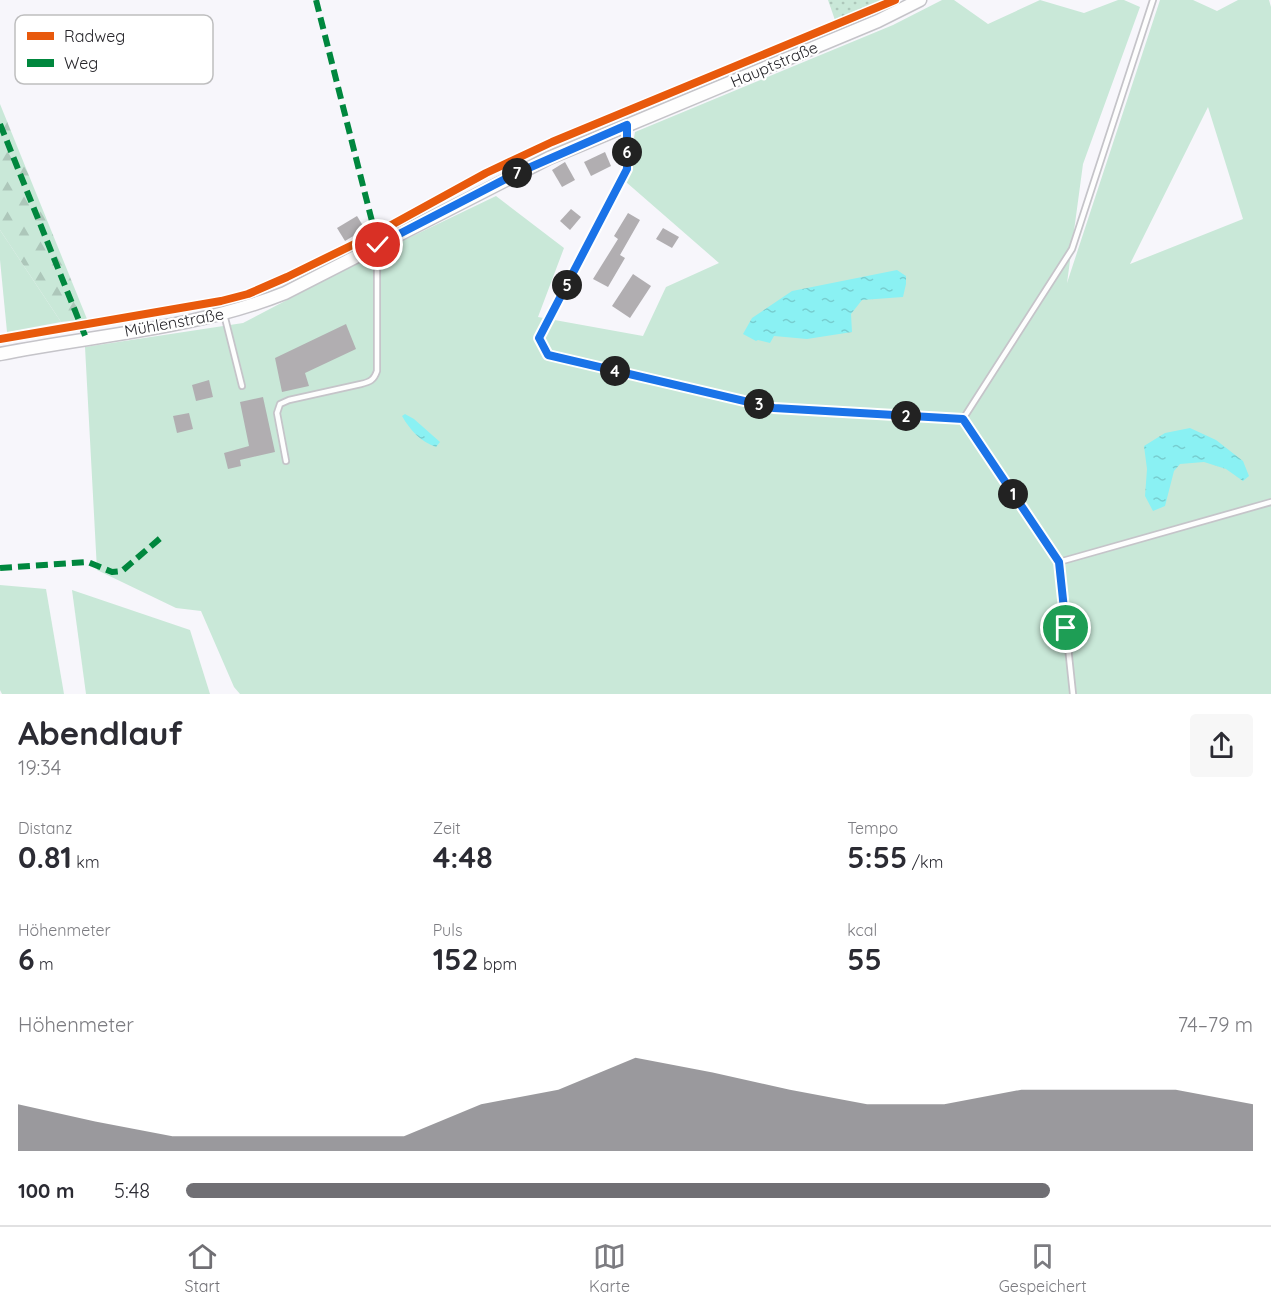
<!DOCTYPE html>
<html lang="de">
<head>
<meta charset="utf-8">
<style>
  body { margin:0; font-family:Quicksand,sans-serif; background:#f7f7f7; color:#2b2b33; height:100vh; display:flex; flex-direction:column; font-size:22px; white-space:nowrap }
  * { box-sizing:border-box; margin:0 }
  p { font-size:20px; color:#7c7c81 }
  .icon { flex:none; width:33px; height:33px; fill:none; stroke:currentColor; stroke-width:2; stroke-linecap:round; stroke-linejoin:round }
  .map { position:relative; height:694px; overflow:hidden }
  .panel { display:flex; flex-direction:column; background:#fff; flex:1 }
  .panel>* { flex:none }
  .pin { position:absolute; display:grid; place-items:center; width:51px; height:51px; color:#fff; margin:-26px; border:3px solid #fff; border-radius:50%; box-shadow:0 2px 6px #0007 }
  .km { position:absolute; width:30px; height:30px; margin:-15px; border-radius:50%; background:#222; color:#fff; font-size:16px; line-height:30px; text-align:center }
  .round { display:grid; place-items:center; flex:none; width:63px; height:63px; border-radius:6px; background:#f7f7f7 }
  .summary { display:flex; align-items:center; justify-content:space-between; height:102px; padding:0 18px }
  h1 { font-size:33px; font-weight:700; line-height:45px }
  .figures { display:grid; grid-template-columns:repeat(3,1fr); gap:9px; height:102px; padding:6px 18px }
  .figures div { display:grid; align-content:center }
  .figures b { font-size:30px; font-weight:700 }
  .figures small { font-size:16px; font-weight:400 }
  .figures p { font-size:16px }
  .chart { height:168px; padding:12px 18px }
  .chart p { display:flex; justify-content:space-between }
  .chart svg { width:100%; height:108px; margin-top:6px; fill:#706f74; opacity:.7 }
  ul { padding:0 18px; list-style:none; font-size:20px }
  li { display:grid; grid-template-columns:96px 72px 1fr; align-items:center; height:45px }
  li i { height:15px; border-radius:8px; background:#706f74 }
  .tab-bar { display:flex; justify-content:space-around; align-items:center; height:84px; border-top:2px solid #e1e1e2; background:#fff; font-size:16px; color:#7c7c81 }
  .tab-bar a { display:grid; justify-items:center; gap:3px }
  .tab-bar .on { color:#706f74 }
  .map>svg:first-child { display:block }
  .grass { fill:#c9e8d8; fill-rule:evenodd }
  .forest { fill:url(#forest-firs) }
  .garden { fill:url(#garden-dots) }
  .water { fill:url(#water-ripples) }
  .building { fill:#b1aeb1 }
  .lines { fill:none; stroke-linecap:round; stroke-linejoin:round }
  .lane-casing { stroke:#c5c4c9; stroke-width:8 }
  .secondary-casing { stroke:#c5c4c9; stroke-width:15 }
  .lane { stroke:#fefefe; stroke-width:4.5 }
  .secondary { stroke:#fefefe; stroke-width:12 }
  .quiet { stroke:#00873e; stroke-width:6; stroke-dasharray:12 6; stroke-linecap:butt }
  .cycleway-casing { stroke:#fff; stroke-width:11 }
  .cycleway { stroke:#e8590c; stroke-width:8 }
  .route-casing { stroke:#fff; stroke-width:12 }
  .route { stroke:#1a73e8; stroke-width:8 }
  .labels { text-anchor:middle; stroke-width:4.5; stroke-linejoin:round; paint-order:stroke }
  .street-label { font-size:16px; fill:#27262b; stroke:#fff }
  .key { fill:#fff; stroke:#bebebf; stroke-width:1.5 }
  .key-label { font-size:16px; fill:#27262b }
</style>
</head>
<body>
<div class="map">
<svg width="1271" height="694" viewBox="0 0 1271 694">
  <defs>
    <pattern id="forest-firs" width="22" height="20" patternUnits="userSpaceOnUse" patternTransform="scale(1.5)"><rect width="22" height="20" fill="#c9e8d8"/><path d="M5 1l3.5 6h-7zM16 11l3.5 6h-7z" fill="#adc7ba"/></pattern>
    <pattern id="garden-dots" width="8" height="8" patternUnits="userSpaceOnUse" patternTransform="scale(1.5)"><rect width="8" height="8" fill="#c9e8d8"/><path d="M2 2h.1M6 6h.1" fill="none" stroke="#adc7ba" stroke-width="1.8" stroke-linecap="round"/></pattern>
    <pattern id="water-ripples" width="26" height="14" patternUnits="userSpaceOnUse" patternTransform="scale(1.5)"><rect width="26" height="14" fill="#8af1f3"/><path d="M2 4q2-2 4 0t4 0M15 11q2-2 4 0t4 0" fill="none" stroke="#77ced0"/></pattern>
  </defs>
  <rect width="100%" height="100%" fill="#f7f6fb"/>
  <g class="grass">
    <path d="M 942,0 L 954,0 L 988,24 L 1040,0 L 1084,13 L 1118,0 L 1124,0 L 1140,7 L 1083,164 L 1067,283 L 1160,0 L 1193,0 L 1217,11 L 1238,0 L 1269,0 L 1271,7 L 1271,694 L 240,694 L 234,687 L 201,611 L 176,608 L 97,570 L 85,347 L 243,323 L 369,257 L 496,196 L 564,248 L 538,317 L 643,336 L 666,287 L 719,263 L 626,182 L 635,132 L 893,25 ZM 1208,107 L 1243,219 L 1130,264 Z"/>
    <polygon points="0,230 61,322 7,332 0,260"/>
    <polygon points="0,585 46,589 64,694 2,694 0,690"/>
    <polygon points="72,590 190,630 210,694 86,694"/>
  </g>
  <polygon class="forest" points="0,104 87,319 61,322 0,230"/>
  <polygon class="garden" points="828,0 888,0 836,23"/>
  <g class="water">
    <polygon points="897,270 906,276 906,284 903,297 862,300 851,314 852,332 807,339 774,336 770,343 758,340 756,341 743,334 752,318 792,291"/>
    <path d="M 405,414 L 414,419 L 440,442 L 436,447 C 421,442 410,430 402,416 Z"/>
    <polygon points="1190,428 1216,440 1243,461 1249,476 1243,481 1226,469 1204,462 1180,464 1174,471 1165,506 1153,511 1145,496 1147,469 1144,446 1165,433"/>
  </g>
  <g class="building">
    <polygon points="605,152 611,166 591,176 584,162"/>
    <polygon points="565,162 575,180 562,187 552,170"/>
    <polygon points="571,209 581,217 570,230 560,221"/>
    <polygon points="628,213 640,220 620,255 625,258 608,287 593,279 618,239 614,236"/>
    <polygon points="357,216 365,229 345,241 337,228"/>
    <polygon points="663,228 679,237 672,248 656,239"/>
    <polygon points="633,274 651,286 630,318 612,306"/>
    <polygon points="346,324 356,349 305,373 309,386 282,392 275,358"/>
    <polygon points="209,380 213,397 196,401 192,385"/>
    <polygon points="263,397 275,452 240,460 241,466 228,469 224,453 249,446 240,402"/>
    <polygon points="189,413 193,429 177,433 173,416"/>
  </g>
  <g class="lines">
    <defs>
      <g id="lane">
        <polyline points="627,128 627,169 539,338 548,355 774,408 963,419"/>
        <polyline points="224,314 242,386"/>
        <path d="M 286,461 L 277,413 L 280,404 L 289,400 L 361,384 C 370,382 374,380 377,371 L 377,259 L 374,250"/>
        <polyline points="1059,562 1271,502"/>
        <polyline points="1073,694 1059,562 963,419 1072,249 1153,0"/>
      </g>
      <path id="secondary" d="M 0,354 C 95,335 195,329 285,293 L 549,158 L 878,21 L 920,0"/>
    </defs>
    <use href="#lane" class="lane-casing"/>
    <use href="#secondary" class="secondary-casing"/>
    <use href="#lane" class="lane"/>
    <use href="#secondary" class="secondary"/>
    <g class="quiet">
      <polyline points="316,0 378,245"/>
      <polyline points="0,124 86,338"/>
      <polyline points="0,568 88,562 112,572 122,571 164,535"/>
    </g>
    <defs>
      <polyline id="cycleway" points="0,339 221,301 248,294 287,277 375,234 486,173 552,142 895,0"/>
    </defs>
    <use href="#cycleway" class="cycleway-casing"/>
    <use href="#cycleway" class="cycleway"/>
  </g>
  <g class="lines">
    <defs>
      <polyline id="route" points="378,245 517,173 627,125 627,169 539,338 548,355 774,408 963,419 1059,562 1066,628"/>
    </defs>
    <use href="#route" class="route-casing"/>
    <use href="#route" class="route"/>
  </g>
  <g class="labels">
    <g class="street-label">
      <text transform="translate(774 64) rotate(-23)" y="6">Hauptstraße</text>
      <text transform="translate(174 322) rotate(-10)" y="6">Mühlenstraße</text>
    </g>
  </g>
  <rect x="15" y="15" width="198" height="69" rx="9" class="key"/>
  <rect x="27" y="32" width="27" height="8" fill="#e8590c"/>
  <rect x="27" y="59" width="27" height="8" fill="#00873e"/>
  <g class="key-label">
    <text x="64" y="42">Radweg</text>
    <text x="64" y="69">Weg</text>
  </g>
</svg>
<div class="pin" style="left:1066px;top:628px;background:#1e9e55"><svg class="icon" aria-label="arrive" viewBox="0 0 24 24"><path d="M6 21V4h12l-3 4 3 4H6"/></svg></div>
<div class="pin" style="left:378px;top:245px;background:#d93025"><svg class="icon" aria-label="check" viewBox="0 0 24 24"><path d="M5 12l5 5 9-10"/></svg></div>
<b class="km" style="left:1013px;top:494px">1</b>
<b class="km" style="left:906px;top:416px">2</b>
<b class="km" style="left:759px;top:404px">3</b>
<b class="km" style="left:615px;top:371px">4</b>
<b class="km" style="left:567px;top:285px">5</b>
<b class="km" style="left:627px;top:152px">6</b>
<b class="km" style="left:517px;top:173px">7</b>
</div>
<section class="panel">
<div class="summary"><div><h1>Abendlauf</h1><p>19:34</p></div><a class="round"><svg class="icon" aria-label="share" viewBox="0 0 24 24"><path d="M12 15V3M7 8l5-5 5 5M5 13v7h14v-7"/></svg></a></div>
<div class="figures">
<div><p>Distanz</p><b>0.81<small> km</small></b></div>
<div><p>Zeit</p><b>4:48</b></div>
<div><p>Tempo</p><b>5:55<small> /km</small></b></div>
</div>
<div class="figures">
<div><p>Höhenmeter</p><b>6<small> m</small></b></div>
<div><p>Puls</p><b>152<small> bpm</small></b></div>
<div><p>kcal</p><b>55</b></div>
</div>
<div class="chart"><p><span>Höhenmeter</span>74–79 m</p>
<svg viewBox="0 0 160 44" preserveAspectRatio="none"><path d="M0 44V25L10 32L20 38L30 38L40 38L50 38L60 25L70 19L80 6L90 12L100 19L110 25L120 25L130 19L140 19L150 19L160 25V44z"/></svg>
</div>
<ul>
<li><b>100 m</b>5:48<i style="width:81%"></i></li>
</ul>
</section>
<nav class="tab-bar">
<a class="on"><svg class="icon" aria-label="home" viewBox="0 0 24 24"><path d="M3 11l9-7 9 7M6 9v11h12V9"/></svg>Start</a>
<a><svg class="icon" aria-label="map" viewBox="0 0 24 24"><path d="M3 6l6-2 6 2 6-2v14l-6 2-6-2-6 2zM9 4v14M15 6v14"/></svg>Karte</a>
<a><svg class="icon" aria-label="saved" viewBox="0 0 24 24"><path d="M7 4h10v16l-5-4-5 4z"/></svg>Gespeichert</a>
</nav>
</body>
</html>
